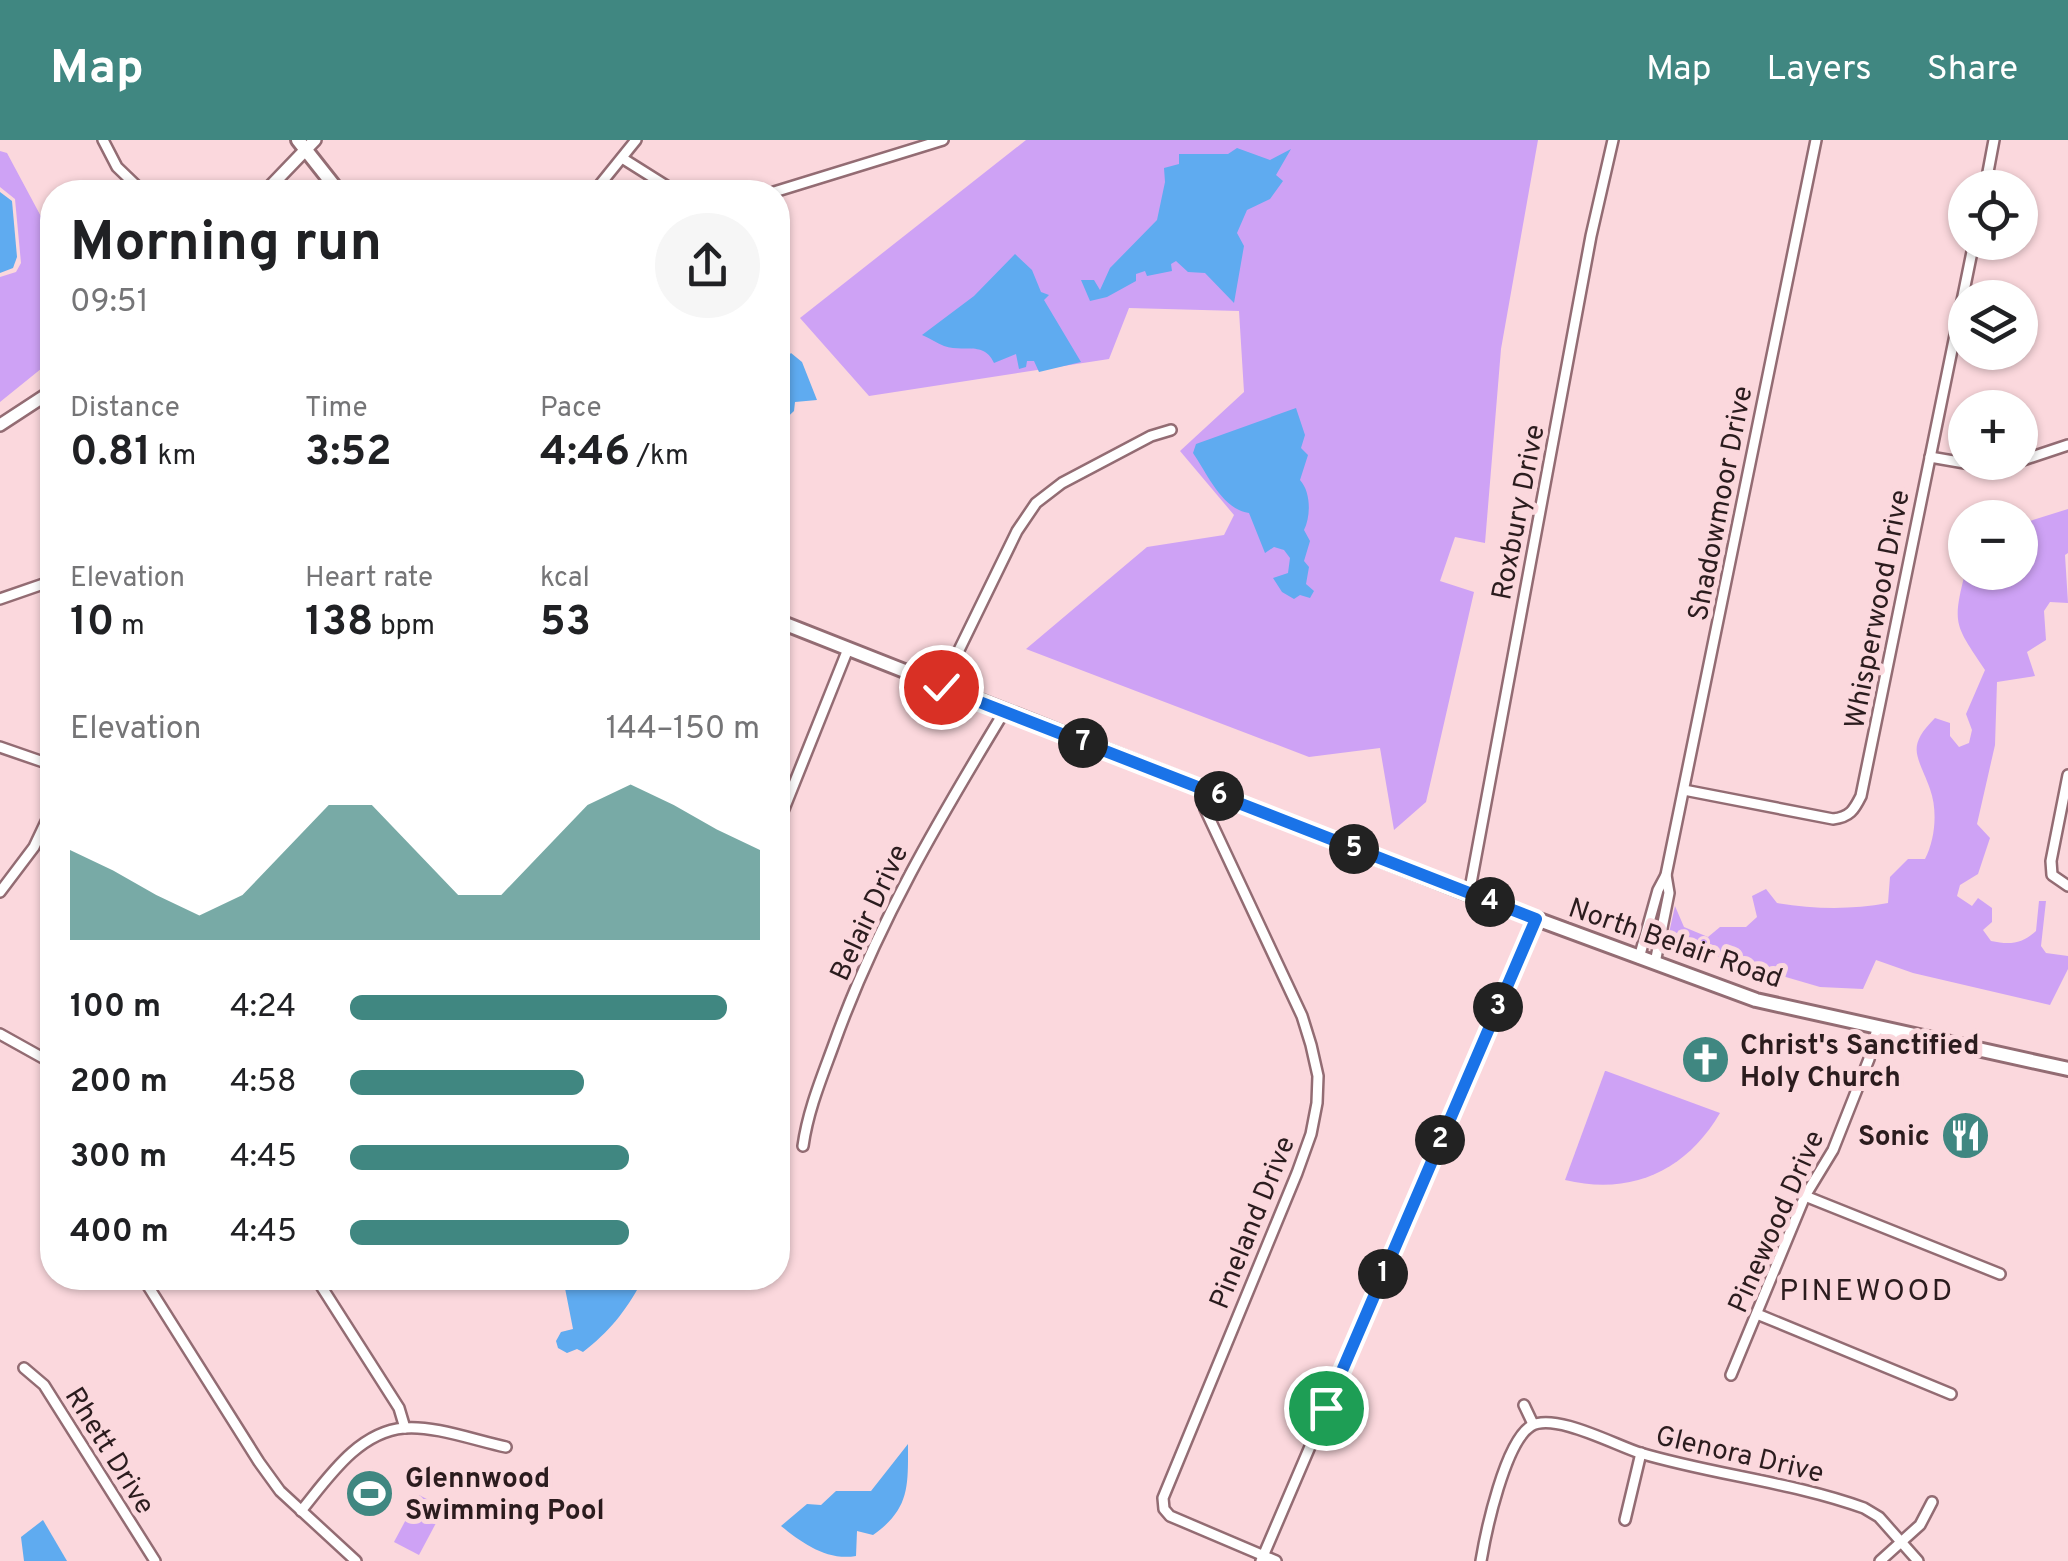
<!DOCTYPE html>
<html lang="en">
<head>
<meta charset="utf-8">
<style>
  body { margin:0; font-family:Overpass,sans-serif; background:#f6f6f6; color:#202124; height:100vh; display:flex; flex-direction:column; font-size:38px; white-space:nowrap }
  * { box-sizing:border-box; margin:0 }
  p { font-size:32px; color:#757577 }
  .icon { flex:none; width:55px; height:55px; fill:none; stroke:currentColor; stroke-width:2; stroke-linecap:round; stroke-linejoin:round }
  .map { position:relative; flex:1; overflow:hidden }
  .details { position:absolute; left:40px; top:40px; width:750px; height:1110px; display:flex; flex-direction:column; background:#fff; border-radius:40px; box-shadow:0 2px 8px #0004 }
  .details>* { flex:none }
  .tools { position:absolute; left:1948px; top:30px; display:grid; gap:20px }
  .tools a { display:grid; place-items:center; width:90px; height:90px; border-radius:50%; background:#fff; box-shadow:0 2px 8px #0004; font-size:50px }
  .pin { position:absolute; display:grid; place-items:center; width:85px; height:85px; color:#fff; margin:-42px; border:5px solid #fff; border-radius:50%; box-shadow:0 2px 10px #0007 }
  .km { position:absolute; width:50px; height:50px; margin:-25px; border-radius:50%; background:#222; color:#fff; font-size:28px; line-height:50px; text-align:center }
  .round { display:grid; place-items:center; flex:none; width:105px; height:105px; border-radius:52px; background:#f6f6f6 }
  .overview { display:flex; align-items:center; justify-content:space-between; height:170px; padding:0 30px }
  h1 { font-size:55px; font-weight:700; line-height:75px }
  .figures { display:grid; grid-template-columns:repeat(3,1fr); gap:15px; height:170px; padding:10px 30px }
  .figures div { display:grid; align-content:center }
  .figures b { font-size:42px; font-weight:700 }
  .figures small { font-size:28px; font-weight:400 }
  .figures p { font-size:28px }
  .chart { height:280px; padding:20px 30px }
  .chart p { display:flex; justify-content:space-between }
  .chart svg { width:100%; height:180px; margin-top:10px; fill:#408781; opacity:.7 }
  ul { padding:0 30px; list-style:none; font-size:32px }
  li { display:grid; grid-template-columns:160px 120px 1fr; align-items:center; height:75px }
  li i { height:25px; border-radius:12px; background:#408781 }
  header { display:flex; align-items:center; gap:60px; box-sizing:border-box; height:140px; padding:0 50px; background:#408781; color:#fff }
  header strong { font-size:48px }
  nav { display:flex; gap:55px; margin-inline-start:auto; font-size:35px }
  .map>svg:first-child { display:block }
  .green { fill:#cea2f5 }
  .water { fill:#5fabf0 }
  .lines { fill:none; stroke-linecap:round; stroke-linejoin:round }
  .minor-casing { stroke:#936c73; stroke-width:14 }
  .tertiary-casing { stroke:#936c73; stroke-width:16 }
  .secondary-casing { stroke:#936c73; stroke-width:18 }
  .minor { stroke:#fff; stroke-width:9 }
  .tertiary { stroke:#fff; stroke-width:11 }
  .secondary { stroke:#fff; stroke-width:12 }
  .route-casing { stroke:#fff; stroke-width:20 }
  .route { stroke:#1a73e8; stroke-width:12 }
  .labels { text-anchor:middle; stroke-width:10; stroke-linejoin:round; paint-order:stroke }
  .street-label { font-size:28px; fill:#2b1c1e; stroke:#fbd8dd }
  .poi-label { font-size:28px; font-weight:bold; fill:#2b1c1e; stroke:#fbd8dd; text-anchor:start }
  .neighbourhood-label { font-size:30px; letter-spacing:2.5px; fill:#2b1c1e; stroke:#fbd8dd }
</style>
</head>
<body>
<header>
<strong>Map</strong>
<nav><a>Map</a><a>Layers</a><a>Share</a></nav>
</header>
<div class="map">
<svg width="2068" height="1421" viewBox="0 0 2068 1421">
  <rect width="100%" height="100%" fill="#fbd8dd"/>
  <g class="green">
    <polygon points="1026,0 1538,0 1501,209 1485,403 1455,397 1440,441 1474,452 1426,662 1394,690 1380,608 1309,617 1026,509 1147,407 1224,395 1234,375 1180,311 1244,252 1239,171 1129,168 1109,219 869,256 800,178"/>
    <polygon points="0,11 7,13 52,97 52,220 0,262 0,137 16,132 21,123 15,59 0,47"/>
    <path d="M 2068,369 L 2068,413 L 2065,415 L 2068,463 L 2050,462 L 2044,471 L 2046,500 L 2027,512 L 2035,536 L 1997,542 L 1995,605 L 1977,684 L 1990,698 L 1978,734 L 1960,745 L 1957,756 L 1972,766 L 1978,758 L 1992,768 L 1992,782 L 1983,790 L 1991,801 C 2010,805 2022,804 2036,791 L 2039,761 L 2046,761 L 2041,806 L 2046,813 L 2068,816 L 2068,829 L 2050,865 L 1913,833 L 1876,820 L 1863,849 L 1820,847 L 1667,802 L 1675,766 L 1684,787 L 1708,797 L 1720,787 L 1746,787 L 1757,777 L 1752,756 L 1766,749 L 1777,763 C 1814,769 1850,770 1888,763 L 1890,737 L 1908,719 L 1925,719 C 1935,700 1938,671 1930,649 C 1918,615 1905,608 1935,578 L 1950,583 L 1950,596 L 1959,607 L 1969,603 L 1972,590 L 1966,574 L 1985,530 C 1955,485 1952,485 1965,433 L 2020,432 L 2020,384 Z"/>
    <path d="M 1605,931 L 1606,931 L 1720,973 C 1686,1031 1631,1056 1565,1040 Z"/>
    <polygon points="419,1355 444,1368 419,1415 394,1402"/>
  </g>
  <g class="water">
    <polygon points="1237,8 1270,20 1291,9 1276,35 1283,41 1270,59 1247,70 1237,93 1244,106 1234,163 1205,133 1188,132 1176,121 1171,124 1172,131 1147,136 1145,131 1136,134 1136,141 1107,157 1090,161 1081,140 1094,140 1100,150 1110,128 1157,80 1165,42 1164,28 1179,24 1179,14 1228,14"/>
    <polygon points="0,52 12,61 17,117 13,128 0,133"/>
    <path d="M 1015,114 L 1032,130 L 1041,152 L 1049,155 L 1044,160 L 1081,222 L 1039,232 L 1034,221 L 1027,221 L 1026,227 L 1019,229 L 1016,214 L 994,223 C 984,200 963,213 944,206 C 937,203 929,198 922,195 L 974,156 Z"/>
    <polygon points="791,213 802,222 817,260 795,262 794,271 778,286 778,226"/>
    <path d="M 1296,268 L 1305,295 L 1301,308 L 1308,315 L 1300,340 C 1311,352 1311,376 1304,390 L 1310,401 L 1304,421 L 1309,427 L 1306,444 L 1314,451 L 1310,458 L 1300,455 L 1294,459 L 1282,452 L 1273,438 L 1288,433 L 1290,418 L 1284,410 L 1274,407 L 1265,413 L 1249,373 C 1222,369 1208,335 1193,313 L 1196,304 Z"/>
    <path d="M 563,1138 L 641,1138 L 641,1143 C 625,1172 609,1192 583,1212 L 577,1209 L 567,1213 L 558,1208 L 556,1201 L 561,1192 L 573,1189 Z"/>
    <path d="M 908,1304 C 908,1346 910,1369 873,1395 L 857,1391 L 856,1416 C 827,1421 802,1403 781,1386 L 807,1364 L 821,1365 L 836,1351 L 871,1351 Z"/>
    <polygon points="379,1332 393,1346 376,1358 384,1367 373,1378 353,1358"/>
    <polygon points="43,1380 67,1421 24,1421 21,1397"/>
  </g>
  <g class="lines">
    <defs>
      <g id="minor">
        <polyline points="103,0 117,27 143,52"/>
        <polyline points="622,18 676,52"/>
        <polyline points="1985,48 1994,0"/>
        <polyline points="594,52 636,0"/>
        <polyline points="774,52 943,0"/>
        <polyline points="1930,317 1988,327 2016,322"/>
        <polyline points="2020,321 2068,305"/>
        <polyline points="0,459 52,441"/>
        <polyline points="941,547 1017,391 1036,363 1062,343 1151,296 1171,290"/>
        <polyline points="0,607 52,625"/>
        <polyline points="2068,635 2051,721 2052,735 2068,746"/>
        <path d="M 1684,650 L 1833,679 C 1850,677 1854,670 1861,656 L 1974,102"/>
        <polyline points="1211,653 1205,669 1302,876 1311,905 1318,936 1317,963 1311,994 1297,1033 1163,1358 1164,1369 1170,1376 1276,1421"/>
        <polyline points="778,684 848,509"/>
        <polyline points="0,752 34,707 52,669"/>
        <polyline points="1469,754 1591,96 1613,0"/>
        <polyline points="1639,818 1658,750 1666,735 1816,0"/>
        <polyline points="1655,823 1669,753 1666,735"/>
        <polyline points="0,894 52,923"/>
        <path d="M 803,1006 C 808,970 822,937 834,904 C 877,784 938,681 1004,572"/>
        <polyline points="1805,1056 2000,1134"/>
        <polyline points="143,1138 259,1322 280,1351 356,1421"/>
        <polyline points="316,1138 399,1268 405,1288"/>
        <polyline points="1757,1174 1951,1254"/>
        <polyline points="24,1228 44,1245 155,1421"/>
        <polyline points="1731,1235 1805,1056 1833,1010 1869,919 1877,889"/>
        <polyline points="1524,1265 1533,1284"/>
        <path d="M 301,1371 C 328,1338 358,1292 404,1288 C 433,1285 477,1301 506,1307"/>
        <polyline points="1625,1380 1641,1313"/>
        <polyline points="1261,1421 1536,779"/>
        <path d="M 1481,1421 C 1486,1391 1505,1302 1531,1286 C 1554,1272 1615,1305 1640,1313 C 1714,1335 1792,1342 1864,1368 L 1879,1377 L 1918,1421"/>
        <polyline points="1880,1421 1920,1385 1932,1362"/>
      </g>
      <g id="tertiary">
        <polyline points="265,52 315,0"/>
        <polyline points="0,285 52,251"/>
      </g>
      <g id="secondary">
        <polyline points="298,0 339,52"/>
        <polyline points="778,481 1469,754 1756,860 2068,929"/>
      </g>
    </defs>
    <use href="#minor" class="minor-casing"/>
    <use href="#tertiary" class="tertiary-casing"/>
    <use href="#secondary" class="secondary-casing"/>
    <use href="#minor" class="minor"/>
    <use href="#tertiary" class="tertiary"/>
    <use href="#secondary" class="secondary"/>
  </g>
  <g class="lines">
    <defs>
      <polyline id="route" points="941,547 1536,779 1326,1268"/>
    </defs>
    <use href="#route" class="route-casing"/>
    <use href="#route" class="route"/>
  </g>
  <defs>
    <symbol id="church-disc" viewBox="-11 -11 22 22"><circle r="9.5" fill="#408781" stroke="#fbd8dd"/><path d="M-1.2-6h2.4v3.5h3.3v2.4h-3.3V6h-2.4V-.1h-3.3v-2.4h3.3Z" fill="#fff"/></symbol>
    <symbol id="restaurant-disc" viewBox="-11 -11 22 22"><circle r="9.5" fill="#408781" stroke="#fbd8dd"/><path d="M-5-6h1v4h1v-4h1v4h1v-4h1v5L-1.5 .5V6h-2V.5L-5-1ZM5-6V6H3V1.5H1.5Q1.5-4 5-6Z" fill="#fff"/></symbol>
    <symbol id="stadium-disc" viewBox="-11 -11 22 22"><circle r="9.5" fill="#408781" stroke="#fbd8dd"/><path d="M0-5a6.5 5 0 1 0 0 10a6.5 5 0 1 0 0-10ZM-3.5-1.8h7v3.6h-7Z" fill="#fff"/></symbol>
  </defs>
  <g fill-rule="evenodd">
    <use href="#church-disc" x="1678" y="892" width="55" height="55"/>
    <use href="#restaurant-disc" x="1938" y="968" width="55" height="55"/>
    <use href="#stadium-disc" x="342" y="1326" width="55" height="55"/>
  </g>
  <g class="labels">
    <g class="street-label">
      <text transform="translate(1719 363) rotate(-79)" y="10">Shadowmoor Drive</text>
      <text transform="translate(1517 372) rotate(-79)" y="10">Roxbury Drive</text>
      <text transform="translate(1876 469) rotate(-79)" y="10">Whisperwood Drive</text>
      <text transform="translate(868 772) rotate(-65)" y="10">Belair Drive</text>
      <text transform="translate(1676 802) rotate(19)" y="10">North Belair Road</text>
      <text transform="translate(1775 1081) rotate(-66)" y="10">Pinewood Drive</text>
      <text transform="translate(1251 1082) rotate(-68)" y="10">Pineland Drive</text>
      <text transform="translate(111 1310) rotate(58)" y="10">Rhett Drive</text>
      <text transform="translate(1740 1313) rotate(13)" y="10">Glenora Drive</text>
    </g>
    <g class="poi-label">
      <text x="1740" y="914">Christ's Sanctified<tspan x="1740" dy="32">Holy Church</tspan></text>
      <text x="1930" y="1005" text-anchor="end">Sonic</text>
      <text x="405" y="1347">Glennwood<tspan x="405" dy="32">Swimming Pool</tspan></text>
    </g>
    <g class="neighbourhood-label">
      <text x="1867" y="1160">PINEWOOD</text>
    </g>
  </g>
</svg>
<div class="tools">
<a><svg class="icon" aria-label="locate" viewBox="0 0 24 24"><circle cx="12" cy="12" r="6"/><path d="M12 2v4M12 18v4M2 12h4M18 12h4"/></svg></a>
<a><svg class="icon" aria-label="layers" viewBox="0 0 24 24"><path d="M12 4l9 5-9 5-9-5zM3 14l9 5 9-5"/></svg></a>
<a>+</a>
<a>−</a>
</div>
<div class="pin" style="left:1326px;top:1268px;background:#1e9e55"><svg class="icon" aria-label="arrive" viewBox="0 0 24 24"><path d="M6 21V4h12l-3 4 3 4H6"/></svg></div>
<div class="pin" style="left:941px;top:547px;background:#d93025"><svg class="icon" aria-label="check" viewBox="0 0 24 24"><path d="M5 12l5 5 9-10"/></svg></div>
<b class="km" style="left:1383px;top:1134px">1</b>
<b class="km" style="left:1440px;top:1000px">2</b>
<b class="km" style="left:1498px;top:867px">3</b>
<b class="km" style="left:1490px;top:762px">4</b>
<b class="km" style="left:1354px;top:709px">5</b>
<b class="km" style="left:1219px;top:656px">6</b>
<b class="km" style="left:1083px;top:603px">7</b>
<section class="details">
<div class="overview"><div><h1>Morning run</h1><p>09:51</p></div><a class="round"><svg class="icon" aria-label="share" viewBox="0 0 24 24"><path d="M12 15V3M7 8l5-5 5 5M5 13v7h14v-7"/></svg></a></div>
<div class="figures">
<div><p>Distance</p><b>0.81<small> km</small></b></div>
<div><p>Time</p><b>3:52</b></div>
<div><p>Pace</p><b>4:46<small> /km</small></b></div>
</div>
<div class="figures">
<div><p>Elevation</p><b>10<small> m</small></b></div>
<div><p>Heart rate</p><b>138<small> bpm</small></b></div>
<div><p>kcal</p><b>53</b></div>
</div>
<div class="chart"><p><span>Elevation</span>144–150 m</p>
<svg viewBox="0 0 160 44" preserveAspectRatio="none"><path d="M0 44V22L10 27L20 33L30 38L40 33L50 22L60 11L70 11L80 22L90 33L100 33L110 22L120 11L130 6L140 11L150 17L160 22V44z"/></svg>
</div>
<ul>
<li><b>100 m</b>4:24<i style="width:92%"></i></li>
<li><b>200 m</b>4:58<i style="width:57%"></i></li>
<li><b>300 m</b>4:45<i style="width:68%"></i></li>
<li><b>400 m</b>4:45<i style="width:68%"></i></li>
</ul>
</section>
</div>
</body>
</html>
